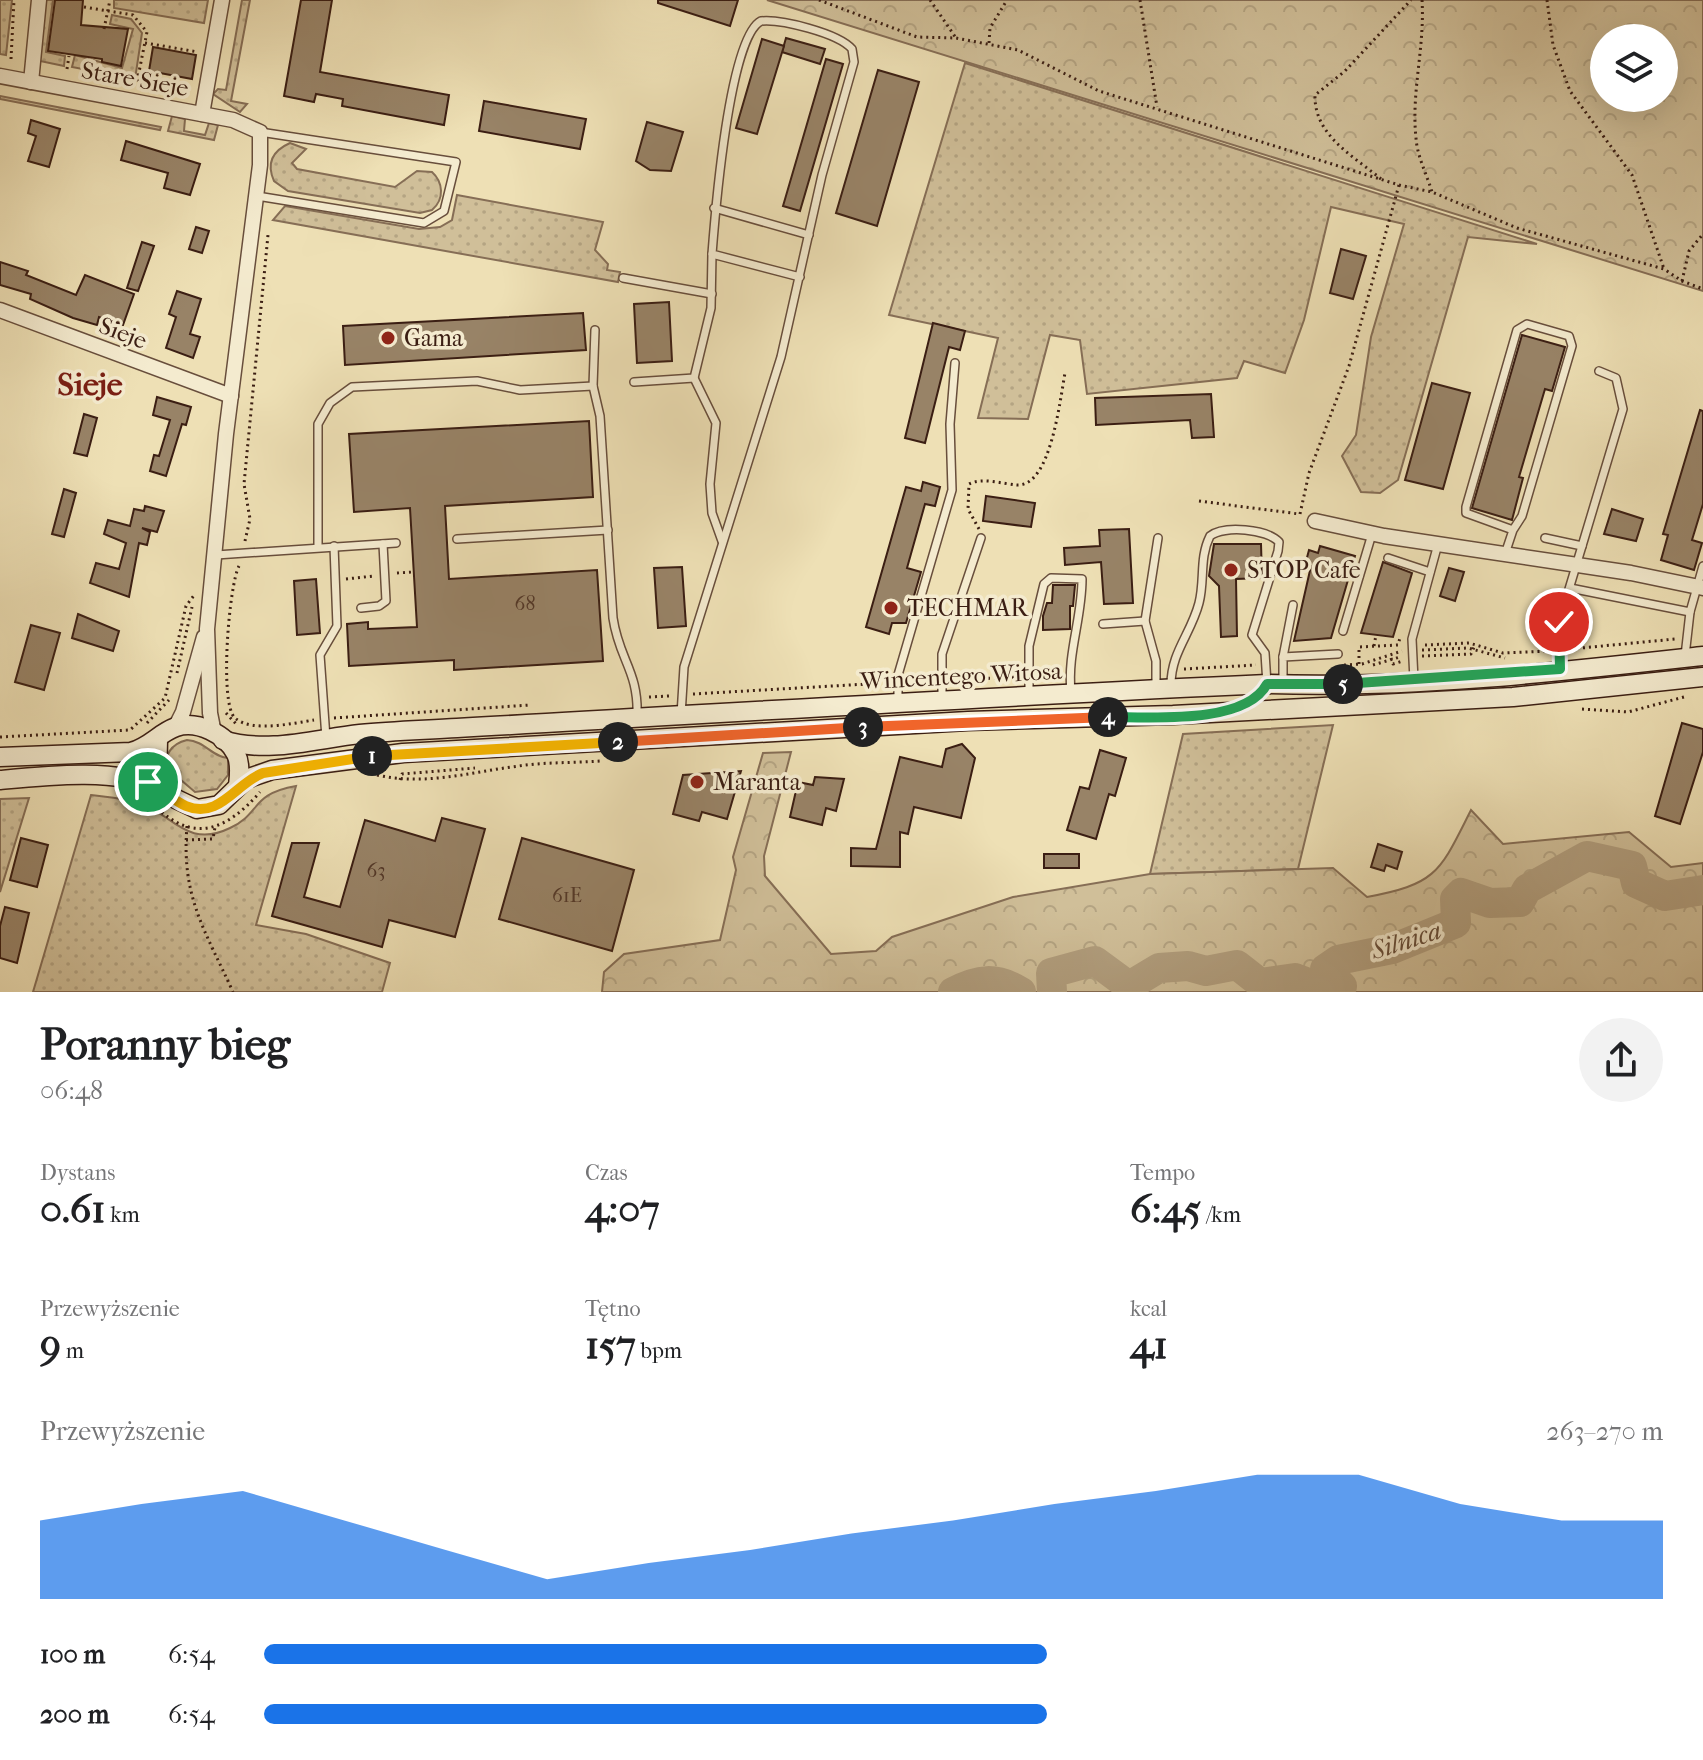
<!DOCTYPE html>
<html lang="pl">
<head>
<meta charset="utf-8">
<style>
  body { margin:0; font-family:"IM FELL French Canon",serif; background:#f2f2f2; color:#202124; height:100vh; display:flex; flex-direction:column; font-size:30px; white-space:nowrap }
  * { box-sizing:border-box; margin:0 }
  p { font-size:26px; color:#757577 }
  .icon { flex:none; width:44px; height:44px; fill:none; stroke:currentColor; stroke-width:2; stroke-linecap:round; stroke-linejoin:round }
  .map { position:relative; height:992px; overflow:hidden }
  .sheet { display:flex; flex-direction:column; background:#fff; flex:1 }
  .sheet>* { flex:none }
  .tools { position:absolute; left:1590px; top:24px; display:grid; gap:16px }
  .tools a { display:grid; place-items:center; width:88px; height:88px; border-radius:50%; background:#fff; box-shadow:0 8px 32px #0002; font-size:40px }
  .pin { position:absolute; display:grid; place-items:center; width:68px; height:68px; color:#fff; margin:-34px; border:4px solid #fff; border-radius:50%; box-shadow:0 2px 8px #0007 }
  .km { position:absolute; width:40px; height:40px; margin:-20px; border-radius:50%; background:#222; color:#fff; font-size:22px; line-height:40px; text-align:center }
  .round { display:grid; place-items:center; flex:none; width:84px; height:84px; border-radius:42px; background:#f2f2f2 }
  .overview { display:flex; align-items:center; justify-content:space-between; height:136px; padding:0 40px }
  h1 { font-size:44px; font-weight:700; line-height:60px }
  .figures { display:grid; grid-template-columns:repeat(3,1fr); gap:12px; height:136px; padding:8px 40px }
  .figures div { display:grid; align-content:center }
  .figures b { font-size:40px; font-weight:700 }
  .figures small { font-size:22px; font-weight:400 }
  .figures p { font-size:22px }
  .chart { height:224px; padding:16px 40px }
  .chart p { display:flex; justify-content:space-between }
  .chart svg { width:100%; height:144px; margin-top:8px; fill:#1a73e8; opacity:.7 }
  ul { padding:0 40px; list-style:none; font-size:26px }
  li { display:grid; grid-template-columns:128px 96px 1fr; align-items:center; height:60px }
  li i { height:20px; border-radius:10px; background:#1a73e8 }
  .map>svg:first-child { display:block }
  .green { fill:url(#green-dots); stroke:#866e56; stroke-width:2 }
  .forest { fill:url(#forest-crowns); stroke:#866e56; stroke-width:2; fill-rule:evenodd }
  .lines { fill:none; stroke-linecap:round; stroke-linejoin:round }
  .river { stroke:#b19e7e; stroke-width:30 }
  .building { fill:#988367; stroke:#3b1e13; stroke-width:2 }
  .service-casing { stroke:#684e3c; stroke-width:10 }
  .minor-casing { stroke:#684e3c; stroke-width:17 }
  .secondary-casing { stroke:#3b1e13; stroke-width:21 }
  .path { stroke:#3b1e13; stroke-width:3; stroke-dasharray:2 4; stroke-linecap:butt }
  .service { stroke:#f4ebcf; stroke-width:7 }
  .minor { stroke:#f4ebcf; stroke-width:14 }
  .secondary { stroke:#f4ebcf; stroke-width:18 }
  .split-1-casing { stroke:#fff; stroke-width:16 }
  .split-2-casing { stroke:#fff; stroke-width:16 }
  .split-3-casing { stroke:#fff; stroke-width:16 }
  .split-4-casing { stroke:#fff; stroke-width:16 }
  .split-5-casing { stroke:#fff; stroke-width:16 }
  .split-6-casing { stroke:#fff; stroke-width:16 }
  .split-1 { stroke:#f5b400; stroke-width:10 }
  .split-2 { stroke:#f5b400; stroke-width:10 }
  .split-3 { stroke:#f0652b; stroke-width:10 }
  .split-4 { stroke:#f0652b; stroke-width:10 }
  .split-5 { stroke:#22a559; stroke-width:10 }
  .split-6 { stroke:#22a559; stroke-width:10 }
  .poi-dot { fill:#8f2418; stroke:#f4ebcf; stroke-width:3 }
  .labels { text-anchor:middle; stroke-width:7; stroke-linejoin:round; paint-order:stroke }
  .number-label { font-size:20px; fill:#523728 }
  .street-label { font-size:24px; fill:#3b1e13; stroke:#f4ebcf }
  .poi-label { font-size:24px; fill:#3b1e13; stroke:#f4ebcf; text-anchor:start }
  .water-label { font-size:26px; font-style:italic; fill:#644b38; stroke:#f4ebcf }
  .district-label { font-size:32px; font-weight:bold; fill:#7a1f14; stroke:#f4ebcf }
</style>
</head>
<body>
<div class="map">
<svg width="1703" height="992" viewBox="0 0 1703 992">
  <defs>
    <pattern id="green-dots" width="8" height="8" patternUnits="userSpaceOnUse" patternTransform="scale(2)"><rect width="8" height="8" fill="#d0bf99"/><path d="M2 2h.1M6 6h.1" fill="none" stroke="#b4a483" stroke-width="1.8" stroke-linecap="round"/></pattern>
    <pattern id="forest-crowns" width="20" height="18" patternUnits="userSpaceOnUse" patternTransform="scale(2)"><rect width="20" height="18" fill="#d0bf99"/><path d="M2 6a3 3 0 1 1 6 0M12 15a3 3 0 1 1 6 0" fill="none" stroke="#b4a483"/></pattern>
  </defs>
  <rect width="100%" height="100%" fill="#eee0b5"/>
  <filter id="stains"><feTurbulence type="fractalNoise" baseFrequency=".0025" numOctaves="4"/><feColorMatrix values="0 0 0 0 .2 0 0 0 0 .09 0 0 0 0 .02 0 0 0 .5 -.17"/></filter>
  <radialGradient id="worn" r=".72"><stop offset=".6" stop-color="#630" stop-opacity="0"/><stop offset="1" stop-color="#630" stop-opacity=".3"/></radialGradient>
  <g class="green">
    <polygon points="0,0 12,0 6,55 0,54"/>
    <polygon points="45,0 53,0 46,52 65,56 64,66 40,61"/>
    <polygon points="114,0 208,0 204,23 114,8"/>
    <polygon points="242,0 250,0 231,101 247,104 240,112 213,94 218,89 226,90"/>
    <polygon points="112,15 131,19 142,33 135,79 72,67 75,55 122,68 133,29 110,24"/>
    <polygon points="965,63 1537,244 1468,237 1398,480 1380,493 1361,492 1342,456 1356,435 1371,337 1404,224 1331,207 1304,320 1285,373 1244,361 1237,378 1087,394 1080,340 1050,335 1028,419 978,418 998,338 889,315"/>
    <polygon points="0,96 161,127 160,130 0,99"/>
    <polygon points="172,116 185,119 184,131 205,135 209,123 218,125 214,140 168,131"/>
    <path d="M 290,143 L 306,149 L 292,163 L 297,169 L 395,187 L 417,171 L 432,172 C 443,182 445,199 432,210 L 420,213 L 288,191 L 274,181 C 266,163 272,151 290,143 Z"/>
    <polygon points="457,195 603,222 595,250 608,264 607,270 620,272 618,282 273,220 285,206 419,229 440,227 452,220"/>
    <polygon points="1333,725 1298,869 1150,874 1183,734"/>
    <path d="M 187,740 C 205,741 212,757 228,758 L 228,775 L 217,789 L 195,792 L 175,775 L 165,772 C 165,755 170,744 187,740 Z"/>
    <path d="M 296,786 L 256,925 L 306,934 L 390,963 L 382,992 L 33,992 L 91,795 C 107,797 124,798 140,803 C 172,814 187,849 230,828 C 261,814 250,794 296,786 Z"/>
    <polygon points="29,798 0,892 0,799"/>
  </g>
  <g class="forest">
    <path d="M 767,0 L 1703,0 L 1703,291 ZM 1664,38 L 1664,98 L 1604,98 L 1604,38 Z"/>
    <path d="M 791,752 L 764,856 L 765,876 L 831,954 L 876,951 L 892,937 L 1013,897 L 1150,874 L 1333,868 L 1367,897 C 1438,884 1440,871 1471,810 L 1503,844 L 1629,832 L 1671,867 L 1703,863 L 1703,992 L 602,992 L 604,972 L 624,954 L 720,940 L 736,870 L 733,857 L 763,753 Z"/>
  </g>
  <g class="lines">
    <g class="river">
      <path d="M 953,992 C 978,979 996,976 1021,992"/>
      <polyline points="1052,992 1051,973 1095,961 1129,986 1159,968 1188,966 1206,971 1237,965 1260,983 1295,978 1332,992 1342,986 1325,969 1338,960 1392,949 1456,923 1455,899 1461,893 1490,903 1520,902 1527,889 1587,856 1632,866 1636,883 1665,896 1703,890"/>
    </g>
  </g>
  <g class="building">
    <polygon points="55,0 83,0 81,25 128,29 121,66 102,62 102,59 48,51"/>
    <polygon points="301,0 332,0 320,72 449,95 444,125 342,106 343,99 316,94 314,102 284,96"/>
    <polygon points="658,0 738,0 730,26 658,3"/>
    <polygon points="786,38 825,49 820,64 782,52"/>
    <polygon points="762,39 784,46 757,134 736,128"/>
    <polygon points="153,47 196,55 192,79 149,71"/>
    <polygon points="826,59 843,64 800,211 783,206"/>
    <polygon points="878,70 919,82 877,226 836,213"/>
    <polygon points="484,101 586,119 580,149 479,131"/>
    <polygon points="31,120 60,129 49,167 28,161 36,136 28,133"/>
    <polygon points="647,122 683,132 671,171 650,170 636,161"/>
    <polygon points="126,141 200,164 190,195 164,188 168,173 121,160"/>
    <polygon points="196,227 209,231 202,253 189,249"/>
    <polygon points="142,242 154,246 138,291 127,288"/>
    <polygon points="1341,249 1366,256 1353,299 1330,293"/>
    <polygon points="0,262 28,271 26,275 76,295 85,275 134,294 123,325 99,317 97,325 73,318 30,299 31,294 0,285"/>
    <polygon points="177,291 201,299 190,334 200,337 193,358 166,348 176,317 169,314"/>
    <polygon points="669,302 672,361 637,363 634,304"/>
    <polygon points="583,313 586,350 345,365 343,326"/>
    <polygon points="933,323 965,331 960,350 949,347 925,443 905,438"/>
    <polygon points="1522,335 1565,347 1552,391 1545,389 1519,477 1523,478 1512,520 1472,508"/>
    <polygon points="1432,383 1470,393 1443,489 1405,480"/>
    <polygon points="1211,394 1214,437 1192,438 1190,420 1096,425 1095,398"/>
    <polygon points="157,397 191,407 186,425 182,424 166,476 150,471 154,455 159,456 170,420 153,415"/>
    <polygon points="1700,410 1703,411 1703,504 1692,540 1702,543 1694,570 1661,560 1668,535 1663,534"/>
    <polygon points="84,414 97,418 87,456 74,453"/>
    <polygon points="589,421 593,497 445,506 449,579 597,570 603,661 454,670 454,660 349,666 347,624 368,622 368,629 417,627 410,508 354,512 349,434"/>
    <polygon points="923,482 940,487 935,506 925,504 907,568 921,572 906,623 892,623 889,634 866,627 906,487 921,491"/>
    <polygon points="64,489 76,493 64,537 52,534"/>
    <polygon points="986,496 1035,503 1031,527 983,521"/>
    <polygon points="145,506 164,511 157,532 142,528 150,532 147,545 139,543 129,597 90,583 96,563 119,569 126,543 104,534 108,520 130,526 134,509 144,511"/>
    <polygon points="1612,509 1643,519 1636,541 1604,534"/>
    <polygon points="1129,529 1133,603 1104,604 1101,562 1065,565 1064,548 1100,546 1099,530"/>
    <polygon points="1214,544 1261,544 1262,578 1236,579 1237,636 1221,637 1219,586 1209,576"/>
    <polygon points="1320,546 1355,556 1331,638 1294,641 1311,566 1305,565 1309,550 1318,553"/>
    <polygon points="1383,562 1412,573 1393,637 1361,633"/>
    <polygon points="682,567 686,626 658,628 654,568"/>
    <polygon points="1449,568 1464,572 1455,601 1440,596"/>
    <polygon points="316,579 320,633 297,635 294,581"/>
    <polygon points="1053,585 1075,585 1073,606 1070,606 1070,629 1043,630 1043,616 1047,603 1052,603"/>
    <polygon points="78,614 119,631 113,651 72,638"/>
    <polygon points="31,625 60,633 44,690 15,682"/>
    <polygon points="1682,723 1703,729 1703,752 1680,824 1655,816"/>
    <polygon points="962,744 975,758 961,818 914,807 908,834 900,832 900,867 851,866 851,848 876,849 900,757 942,767 946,749"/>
    <polygon points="1100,750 1126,758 1115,796 1109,794 1096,839 1067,830 1080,787 1089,789"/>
    <polygon points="741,771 727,819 702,812 699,821 673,814 683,775"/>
    <polygon points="815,777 844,779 836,811 826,808 822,825 790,817 798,782 813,785"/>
    <polygon points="442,818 485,829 455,937 389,920 382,947 272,916 292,843 319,843 304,897 340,907 365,820 435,841"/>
    <polygon points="21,838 48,845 37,887 10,880"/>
    <polygon points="522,838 634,870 612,951 499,919"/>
    <polygon points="1378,844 1402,852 1397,869 1386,865 1384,871 1371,867"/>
    <rect x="1044" y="854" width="35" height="14"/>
    <polygon points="5,907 29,913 17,963 0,958 0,926"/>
  </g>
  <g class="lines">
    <defs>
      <g id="service">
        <polyline points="257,196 424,223 444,211 456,162 260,132"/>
        <polyline points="714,208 809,235"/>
        <polyline points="623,278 712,294"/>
        <polyline points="694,378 716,423 710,484 712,513 722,541"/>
        <polyline points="634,382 694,378 711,308 712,254"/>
        <path d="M 593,386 L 600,416 L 613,618 C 619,660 639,671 637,717"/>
        <polyline points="1545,538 1582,546 1557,629 1560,669"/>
        <polyline points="457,539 608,530"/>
        <polyline points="1582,546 1623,409 1616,378 1599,371"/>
        <polyline points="318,547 318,424 330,403 352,387 477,381 520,390 593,386 595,330"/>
        <polyline points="1505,554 1513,530 1466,513 1466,507 1517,330 1527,324 1569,336 1572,346 1522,516 1513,530"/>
        <polyline points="216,555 396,543"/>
        <polyline points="1388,558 1430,572"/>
        <polyline points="1570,588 1690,612 1703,566"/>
        <polyline points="361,608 379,606 386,601 383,544"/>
        <polyline points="1103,624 1145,621"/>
        <polyline points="1343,631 1372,534"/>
        <polyline points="1685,656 1690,612"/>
        <polyline points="1283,657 1293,605"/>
        <polyline points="1414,680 1412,639 1438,544"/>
        <polyline points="1283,684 1283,657 1338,654"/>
        <path d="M 1171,685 C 1171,652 1191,634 1199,603 C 1205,580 1199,558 1210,536 C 1224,525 1267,529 1279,542 L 1278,551 L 1252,635 L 1265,653 L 1267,684 L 1258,696 L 1241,706"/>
        <polyline points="1156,688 1156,661 1145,621 1158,538"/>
        <path d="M 1029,694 L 1029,646 L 1044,584 L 1051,578 L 1082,579 C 1082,619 1067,653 1071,692"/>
        <polyline points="942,700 942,654 981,538"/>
        <polyline points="898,701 898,675 952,490 950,424 955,363"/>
        <path d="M 681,715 L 684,667 L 781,357 L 822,175 L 854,62 L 852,49 C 838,33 781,19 761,21 C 729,37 715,215 712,254 L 800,277"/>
        <polyline points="326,738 320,655 337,626 334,546"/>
      </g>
      <g id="minor">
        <polyline points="0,76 233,120 260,132 260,165 226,434 207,629 210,713 214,733"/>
        <polyline points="31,82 39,0"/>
        <polyline points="202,114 222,0"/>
        <polyline points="0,310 231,396"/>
        <polyline points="1315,521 1384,536 1631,573 1703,588"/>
        <polyline points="175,728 183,712 204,637"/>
      </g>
      <g id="secondary">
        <polyline points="158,740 157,781 176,799 197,809 219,805 246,779 272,770 403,753 968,721 1173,715 1513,697 1703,677"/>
        <path d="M 223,740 C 267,754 315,739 360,734 C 392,731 425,730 457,728 C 727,713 997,696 1267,684 C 1412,689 1559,672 1703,656"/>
        <path d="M 0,757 L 131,752 C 150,747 159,733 176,727 C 197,720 226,734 236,754 C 241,764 239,776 238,786"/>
        <path d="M 0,780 C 51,775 115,768 163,788"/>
      </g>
    </defs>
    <use href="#service" class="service-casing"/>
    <use href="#minor" class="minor-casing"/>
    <use href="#secondary" class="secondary-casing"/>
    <g class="path">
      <polyline points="819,0 917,37 956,38 1018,50 1099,91 1399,185 1432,192 1517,228 1664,269 1682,281 1703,289"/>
      <polyline points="930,0 956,38"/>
      <polyline points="1140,0 1157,107"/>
      <path d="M 1422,0 C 1425,47 1411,92 1416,138 C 1417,156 1427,175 1432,192"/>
      <polyline points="1547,0 1553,45 1570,91 1632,175 1664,269"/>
      <polyline points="84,7 133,15 147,32 137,82"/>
      <polyline points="104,29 110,0"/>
      <polyline points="145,43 198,52"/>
      <polyline points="989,43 990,28 1007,0"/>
      <polyline points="11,59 14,0"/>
      <polyline points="67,69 69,56"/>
      <path d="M 1381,179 C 1352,155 1314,135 1315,95 L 1345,71 L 1411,0"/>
      <polyline points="1682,281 1689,251 1703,234"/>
      <polyline points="1199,501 1299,514"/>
      <polyline points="1300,514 1309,473 1349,366 1399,185"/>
      <path d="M 979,529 L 968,509 L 969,484 C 982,477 1003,484 1017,485 C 1051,487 1060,399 1065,373"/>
      <polyline points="245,541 250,519 244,484 268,235"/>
      <path d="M 239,566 C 229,585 219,704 235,718 C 252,733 294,723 314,720"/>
      <polyline points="397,573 413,572"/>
      <polyline points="346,579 374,576"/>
      <polyline points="1425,645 1469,643 1503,653 1548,651"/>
      <polyline points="1374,646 1376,635"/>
      <polyline points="1571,649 1675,639"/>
      <polyline points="1422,650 1468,648 1505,658"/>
      <polyline points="1422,656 1471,654 1475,645"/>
      <polyline points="1391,658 1393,664 1403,661"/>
      <polyline points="1359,664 1359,647 1398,645 1400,638"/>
      <polyline points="1344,665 1362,664 1402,651"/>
      <polyline points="1373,665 1400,657"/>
      <polyline points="1184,669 1256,665"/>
      <polyline points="177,673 192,607"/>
      <polyline points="952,680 1017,677"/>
      <polyline points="909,682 933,681"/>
      <polyline points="693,694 885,683"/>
      <polyline points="649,697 669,696"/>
      <polyline points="1582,709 1628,712 1684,697"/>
      <polyline points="226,713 237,725"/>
      <polyline points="334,718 530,705"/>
      <polyline points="147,723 169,700"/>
      <polyline points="0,737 130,730 165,698 186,606 195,594"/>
      <path d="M 377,775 C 426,786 470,772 519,766 C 545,762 573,763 600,761"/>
      <polyline points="400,780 402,774 475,768"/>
      <path d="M 153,804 C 193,845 227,830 260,792"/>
      <path d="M 187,826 C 181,897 205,930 233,992"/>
      <polyline points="186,840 213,839 215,827"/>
    </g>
    <use href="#service" class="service"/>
    <use href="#minor" class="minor"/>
    <use href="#secondary" class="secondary"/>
  </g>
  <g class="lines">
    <defs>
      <path id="split-1" d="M 148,782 C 162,788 172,800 186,806 C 219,820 236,783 263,773 L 372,756"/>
      <polyline id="split-2" points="372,756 618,742"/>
      <polyline id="split-3" points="618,742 863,727"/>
      <polyline id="split-4" points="863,727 1108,717"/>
      <path id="split-5" d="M 1108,717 C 1150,717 1245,725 1267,684 L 1343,684"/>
      <polyline id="split-6" points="1343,684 1560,669 1559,622"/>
    </defs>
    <use href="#split-1" class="split-1-casing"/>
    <use href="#split-2" class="split-2-casing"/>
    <use href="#split-3" class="split-3-casing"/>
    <use href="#split-4" class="split-4-casing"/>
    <use href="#split-5" class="split-5-casing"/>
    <use href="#split-6" class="split-6-casing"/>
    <use href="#split-1" class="split-1"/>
    <use href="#split-2" class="split-2"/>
    <use href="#split-3" class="split-3"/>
    <use href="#split-4" class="split-4"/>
    <use href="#split-5" class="split-5"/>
    <use href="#split-6" class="split-6"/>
  </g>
  <g class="poi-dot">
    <circle cx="388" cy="338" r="8"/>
    <circle cx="1231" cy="570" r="8"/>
    <circle cx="891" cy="608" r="8"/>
    <circle cx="697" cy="782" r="8"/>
  </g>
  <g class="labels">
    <g class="number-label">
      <text x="525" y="610">68</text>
      <text x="376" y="877">63</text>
      <text x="567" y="902">61E</text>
    </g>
    <g class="street-label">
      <text transform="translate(135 79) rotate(10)" y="8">Stare Sieje</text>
      <text transform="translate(123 333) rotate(21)" y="8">Sieje</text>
      <text transform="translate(961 676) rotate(-3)" y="8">Wincentego Witosa</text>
    </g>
    <g class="poi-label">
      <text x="404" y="346">Gama</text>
      <text x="1247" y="578">STOP Cafe</text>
      <text x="907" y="616">TECHMAR</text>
      <text x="713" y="790">Maranta</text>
    </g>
    <g class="water-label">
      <text transform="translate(1406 940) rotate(-18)" y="9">Silnica</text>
    </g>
    <g class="district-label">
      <text x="90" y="395">Sieje</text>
    </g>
  </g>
  <rect width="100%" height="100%" filter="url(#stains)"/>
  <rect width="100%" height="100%" fill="url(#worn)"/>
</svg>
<div class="tools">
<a><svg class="icon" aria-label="layers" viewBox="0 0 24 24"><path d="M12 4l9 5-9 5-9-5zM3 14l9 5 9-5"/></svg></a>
</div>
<div class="pin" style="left:148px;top:782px;background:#1e9e55"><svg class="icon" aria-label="arrive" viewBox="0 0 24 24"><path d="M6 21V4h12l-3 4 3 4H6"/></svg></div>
<div class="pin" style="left:1559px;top:622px;background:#d93025"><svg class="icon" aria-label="check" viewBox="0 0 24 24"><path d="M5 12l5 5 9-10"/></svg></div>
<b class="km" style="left:372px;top:756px">1</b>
<b class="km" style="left:618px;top:742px">2</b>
<b class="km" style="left:863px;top:727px">3</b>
<b class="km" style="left:1108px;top:717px">4</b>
<b class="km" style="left:1343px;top:684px">5</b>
</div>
<section class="sheet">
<div class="overview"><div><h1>Poranny bieg</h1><p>06:48</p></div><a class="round"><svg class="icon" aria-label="share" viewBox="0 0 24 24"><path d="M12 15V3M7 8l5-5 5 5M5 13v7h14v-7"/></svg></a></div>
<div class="figures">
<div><p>Dystans</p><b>0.61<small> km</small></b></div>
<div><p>Czas</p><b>4:07</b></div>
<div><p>Tempo</p><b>6:45<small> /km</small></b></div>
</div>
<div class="figures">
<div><p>Przewyższenie</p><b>9<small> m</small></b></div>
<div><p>Tętno</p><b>157<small> bpm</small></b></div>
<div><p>kcal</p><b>41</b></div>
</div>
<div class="chart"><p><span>Przewyższenie</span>263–270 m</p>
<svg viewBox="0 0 160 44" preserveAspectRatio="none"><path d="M0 44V20L10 15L20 11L30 20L40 29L50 38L60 33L70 29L80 24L90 20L100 15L110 11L120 6L130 6L140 15L150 20L160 20V44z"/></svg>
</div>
<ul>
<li><b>100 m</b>6:54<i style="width:56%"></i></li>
<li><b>200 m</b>6:54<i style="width:56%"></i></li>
</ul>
</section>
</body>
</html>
